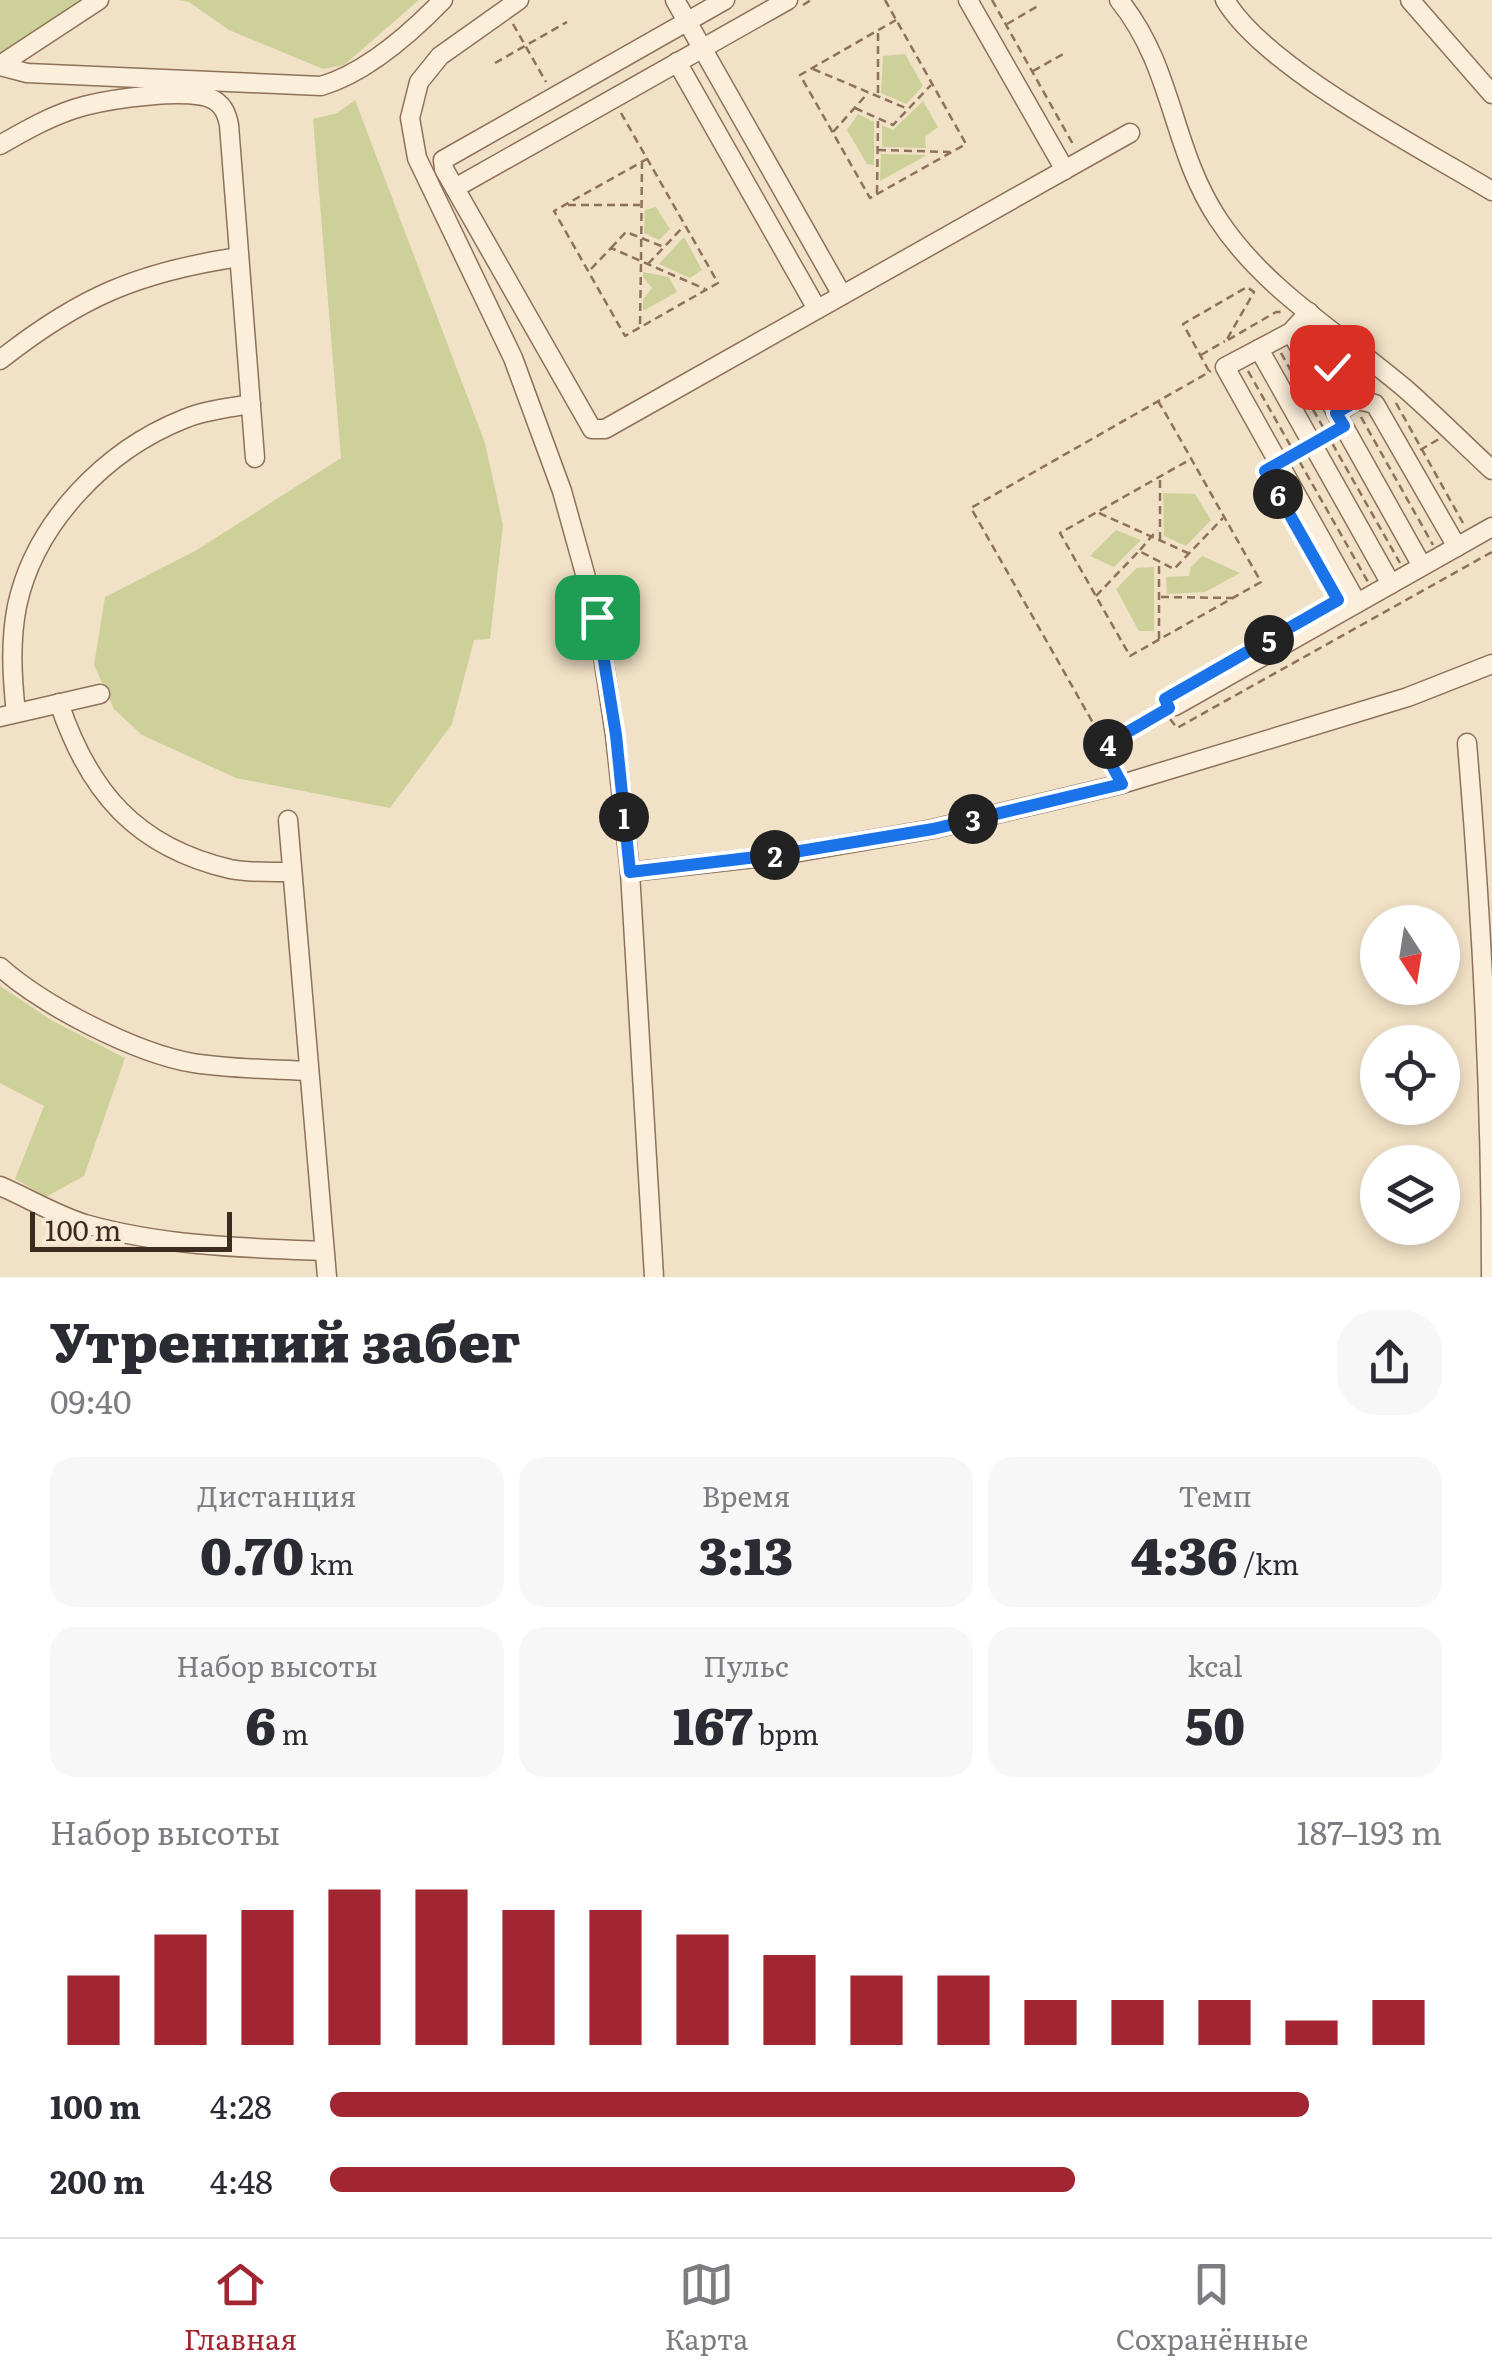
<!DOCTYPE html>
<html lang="ru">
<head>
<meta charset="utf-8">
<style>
  body { margin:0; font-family:Literata,serif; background:#f7f7f7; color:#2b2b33; height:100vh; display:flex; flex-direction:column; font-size:38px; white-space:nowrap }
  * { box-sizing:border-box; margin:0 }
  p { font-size:32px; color:#7c7c81 }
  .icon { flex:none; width:55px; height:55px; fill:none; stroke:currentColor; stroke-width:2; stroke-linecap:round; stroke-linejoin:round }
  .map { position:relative; height:1277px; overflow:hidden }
  .drawer { display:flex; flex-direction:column; background:#fff; flex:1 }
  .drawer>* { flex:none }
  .needle { width:65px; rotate:168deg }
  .controls { position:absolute; left:1360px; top:905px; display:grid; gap:20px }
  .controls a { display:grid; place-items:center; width:100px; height:100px; border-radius:50%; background:#fff; box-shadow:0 5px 15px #0003; font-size:50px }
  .scale { position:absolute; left:30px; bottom:25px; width:202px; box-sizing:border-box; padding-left:10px; border:5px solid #3d2b1f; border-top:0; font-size:28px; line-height:35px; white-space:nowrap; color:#3d2b1f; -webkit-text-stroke:8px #f8ebd6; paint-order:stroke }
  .pin { position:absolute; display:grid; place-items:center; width:85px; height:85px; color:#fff; margin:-42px; border-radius:20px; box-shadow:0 5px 15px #0006 }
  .km { position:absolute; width:50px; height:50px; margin:-25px; border-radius:50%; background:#222; color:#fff; font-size:28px; line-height:50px; text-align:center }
  .round { display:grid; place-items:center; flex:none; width:105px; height:105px; border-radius:40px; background:#f7f7f7 }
  .head { display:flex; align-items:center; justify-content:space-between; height:170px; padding:0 50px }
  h1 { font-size:55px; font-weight:800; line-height:75px }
  .figures { display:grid; grid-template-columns:repeat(3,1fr); gap:15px; height:170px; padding:10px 50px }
  .figures div { display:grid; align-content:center; border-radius:25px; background:#f7f7f7; text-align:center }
  .figures b { font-size:50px; font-weight:800 }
  .figures small { font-size:28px; font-weight:400 }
  .figures p { font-size:28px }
  .chart { height:280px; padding:20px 50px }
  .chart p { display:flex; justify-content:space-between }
  .chart svg { width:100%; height:180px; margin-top:10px; stroke:#a12631; stroke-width:6 }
  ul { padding:0 50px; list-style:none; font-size:32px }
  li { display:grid; grid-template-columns:160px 120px 1fr; align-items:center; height:75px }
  li i { height:25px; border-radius:12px; background:#a12631 }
  .tabs { display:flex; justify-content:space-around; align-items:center; height:140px; border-top:2px solid #e1e1e2; background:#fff; font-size:28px; color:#7c7c81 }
  .tabs a { display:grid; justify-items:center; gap:5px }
  .tabs .on { color:#a12631 }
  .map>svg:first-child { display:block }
  .green { fill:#ced099 }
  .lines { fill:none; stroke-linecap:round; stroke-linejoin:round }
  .minor-casing { stroke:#8e715a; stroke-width:21 }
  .path { stroke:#8e715a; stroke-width:2.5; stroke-dasharray:8 5; stroke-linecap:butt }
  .minor { stroke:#fbeeda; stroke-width:18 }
  .route-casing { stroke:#fff; stroke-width:20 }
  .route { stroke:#1a73e8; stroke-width:12 }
</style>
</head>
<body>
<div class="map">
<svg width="1492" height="1277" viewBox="0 0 1492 1277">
  <rect width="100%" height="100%" fill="#f1e1c6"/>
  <g class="green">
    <polygon points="0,0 110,0 27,57 0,55"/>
    <polygon points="178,0 419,0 344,65 323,69 229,30 189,2"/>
    <polygon points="905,54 923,86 906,104 881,93 883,56"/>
    <polygon points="355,100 485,443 503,525 490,639 474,640 452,724 390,808 236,778 142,735 114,709 94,665 105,597 195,551 341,458 313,119 337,113"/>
    <polygon points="923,101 938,127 925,137 926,148 882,147 882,125 893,130"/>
    <polygon points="858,114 874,122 874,165 867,164 847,130"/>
    <polygon points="881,154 927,155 880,181"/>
    <polygon points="656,207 670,229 659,240 644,233 645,210"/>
    <polygon points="684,237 702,270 690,278 659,264"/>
    <polygon points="643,272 669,277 677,292 643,311 643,300 652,288 643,277"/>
    <polygon points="1163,493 1195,494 1211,520 1186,546 1164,536"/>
    <polygon points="1116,530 1141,540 1114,567 1090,556"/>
    <polygon points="1202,556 1240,573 1205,592 1167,594 1166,577 1189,576 1191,567"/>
    <polygon points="1154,567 1154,631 1139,631 1116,589 1137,568"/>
    <polygon points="0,986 51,1020 125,1058 84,1176 46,1197 15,1179 44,1106 0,1083"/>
  </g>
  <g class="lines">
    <defs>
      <g id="minor">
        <polyline points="519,0 440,56 419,82 410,118 417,158 513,358 562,491 597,617 615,735 630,872 654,1277"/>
        <polyline points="675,0 842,295"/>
        <polyline points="725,0 443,160 444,169 592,429 605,429 1130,133"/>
        <polyline points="968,0 1065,170"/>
        <path d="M 1119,0 C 1174,68 1171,148 1218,219 C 1266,292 1344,336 1409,392 C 1437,417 1464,444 1492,470"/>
        <path d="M 1225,0 C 1265,68 1421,148 1492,191"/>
        <polyline points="1410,0 1492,94"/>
        <polyline points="677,62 817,309"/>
        <polyline points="0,65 99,0"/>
        <path d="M 0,66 L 27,73 L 321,86 C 366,73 410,34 443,0"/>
        <path d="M 0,145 C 26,130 54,114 84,106 C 111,99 190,87 214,100 C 224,106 227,115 229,125 L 255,458"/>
        <polyline points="455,188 788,0"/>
        <polyline points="1309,312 1291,332 1225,367 1357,603"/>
        <polyline points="1291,332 1422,566"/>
        <polyline points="1259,349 1391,584"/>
        <path d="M 0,360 C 80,297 138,272 239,257"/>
        <polyline points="1336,413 1358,400 1375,404 1457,547"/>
        <path d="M 59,703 C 89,792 136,847 230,869 C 249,873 272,872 292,872"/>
        <polyline points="1175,706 1492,527"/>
        <path d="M 16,713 C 12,677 10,642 17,606 C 35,522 106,450 184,419 C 205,410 229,408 251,404"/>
        <polyline points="0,717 100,694"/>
        <path d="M 1467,743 C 1482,921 1491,1098 1491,1277"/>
        <polyline points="288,820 327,1277"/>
        <polyline points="630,872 782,855 933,829 1122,784 1408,697 1492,664"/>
        <path d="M 0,967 C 44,1006 135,1053 193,1063 C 231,1069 271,1069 309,1071"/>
        <path d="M 0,1186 C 28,1198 56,1215 85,1224 C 163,1246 244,1248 324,1251"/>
      </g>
    </defs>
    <use href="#minor" class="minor-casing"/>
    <g class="path">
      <polyline points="885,0 966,144 870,198 800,75 896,20"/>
      <polyline points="992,0 1074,146"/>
      <polyline points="803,5 811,0"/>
      <polyline points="513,24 546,82"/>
      <polyline points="1007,24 1038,6"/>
      <polyline points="878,33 878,95"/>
      <polyline points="495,63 567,22"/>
      <polyline points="813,69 908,109"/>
      <polyline points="1033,71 1065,53"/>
      <polyline points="855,108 893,125 931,85"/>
      <polyline points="621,113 718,283 625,336 554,211 647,159"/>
      <polyline points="833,132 868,93"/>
      <polyline points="878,150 950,152"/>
      <polyline points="877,193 878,121"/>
      <polyline points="568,205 640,205"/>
      <polyline points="611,248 626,232 664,247"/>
      <polyline points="641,260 642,163"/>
      <polyline points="648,264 684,226"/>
      <polyline points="591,269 611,248 705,289"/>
      <polyline points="640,324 641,262"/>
      <polyline points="1319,343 1345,388"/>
      <polyline points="1281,353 1400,563"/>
      <polyline points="1201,355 1225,341"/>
      <polyline points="1209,371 1183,324 1247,287 1254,292 1226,341 1276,312 1284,312"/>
      <polyline points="1248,371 1368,582"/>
      <polyline points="1158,401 1167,416 1261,582 1130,656 1060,533 1191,459"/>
      <polyline points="1396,403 1463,523"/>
      <polyline points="1361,417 1433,545"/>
      <polyline points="1420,450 1439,439"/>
      <polyline points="1099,513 1188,553"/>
      <polyline points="1160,540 1160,478"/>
      <polyline points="1140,550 1157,530"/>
      <polyline points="1096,596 1139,551 1174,569 1223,518"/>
      <polyline points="1161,597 1233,598"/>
      <polyline points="1159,639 1159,562"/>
      <polyline points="1170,719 1177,728 1492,552"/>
      <polyline points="1105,744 971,508 1211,371"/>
      <polyline points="1114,768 1102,747 1161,713"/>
    </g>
    <use href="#minor" class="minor"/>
  </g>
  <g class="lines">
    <defs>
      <polyline id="route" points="597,617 616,735 630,872 782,854 933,829 1122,784 1102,747 1169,708 1165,699 1338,600 1265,471 1344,426 1336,413 1353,403 1332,367"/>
    </defs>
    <use href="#route" class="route-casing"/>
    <use href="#route" class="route"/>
  </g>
</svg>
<div class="controls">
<a><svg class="needle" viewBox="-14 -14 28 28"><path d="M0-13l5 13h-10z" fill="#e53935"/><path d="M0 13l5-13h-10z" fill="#7c7c81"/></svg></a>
<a><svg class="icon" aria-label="locate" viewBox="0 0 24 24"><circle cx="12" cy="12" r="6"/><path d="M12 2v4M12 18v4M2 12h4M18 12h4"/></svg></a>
<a><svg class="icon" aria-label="layers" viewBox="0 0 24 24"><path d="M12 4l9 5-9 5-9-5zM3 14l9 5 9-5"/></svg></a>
</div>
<div class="scale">100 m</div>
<div class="pin" style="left:597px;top:617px;background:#1e9e55"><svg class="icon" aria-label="arrive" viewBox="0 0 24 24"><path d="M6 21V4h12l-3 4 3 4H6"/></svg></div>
<div class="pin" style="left:1332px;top:367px;background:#d93025"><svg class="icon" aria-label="check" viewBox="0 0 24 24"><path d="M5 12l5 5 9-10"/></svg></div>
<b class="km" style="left:624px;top:817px">1</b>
<b class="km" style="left:775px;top:855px">2</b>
<b class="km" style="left:973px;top:819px">3</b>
<b class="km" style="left:1108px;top:744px">4</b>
<b class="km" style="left:1269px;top:640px">5</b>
<b class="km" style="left:1278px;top:494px">6</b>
</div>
<section class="drawer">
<div class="head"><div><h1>Утренний забег</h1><p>09:40</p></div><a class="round"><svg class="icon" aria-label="share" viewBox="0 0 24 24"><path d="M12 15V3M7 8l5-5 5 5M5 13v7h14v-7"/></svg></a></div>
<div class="figures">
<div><p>Дистанция</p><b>0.70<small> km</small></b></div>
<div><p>Время</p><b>3:13</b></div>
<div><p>Темп</p><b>4:36<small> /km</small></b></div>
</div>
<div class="figures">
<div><p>Набор высоты</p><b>6<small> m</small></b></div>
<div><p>Пульс</p><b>167<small> bpm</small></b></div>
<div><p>kcal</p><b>50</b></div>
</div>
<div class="chart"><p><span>Набор высоты</span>187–193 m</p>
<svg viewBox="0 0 160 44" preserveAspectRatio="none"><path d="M5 44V27M15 44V17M25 44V11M35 44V6M45 44V6M55 44V11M65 44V11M75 44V17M85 44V22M95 44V27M105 44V27M115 44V33M125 44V33M135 44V33M145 44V38M155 44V33"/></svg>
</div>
<ul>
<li><b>100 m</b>4:28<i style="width:88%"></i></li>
<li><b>200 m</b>4:48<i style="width:67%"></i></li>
</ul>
</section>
<nav class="tabs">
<a class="on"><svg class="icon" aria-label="home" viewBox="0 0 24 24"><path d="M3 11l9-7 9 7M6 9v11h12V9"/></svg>Главная</a>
<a><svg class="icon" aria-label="map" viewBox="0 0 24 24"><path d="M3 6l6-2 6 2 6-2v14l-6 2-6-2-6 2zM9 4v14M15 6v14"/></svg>Карта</a>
<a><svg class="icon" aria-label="saved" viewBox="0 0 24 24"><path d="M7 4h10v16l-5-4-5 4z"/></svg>Сохранённые</a>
</nav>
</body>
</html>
